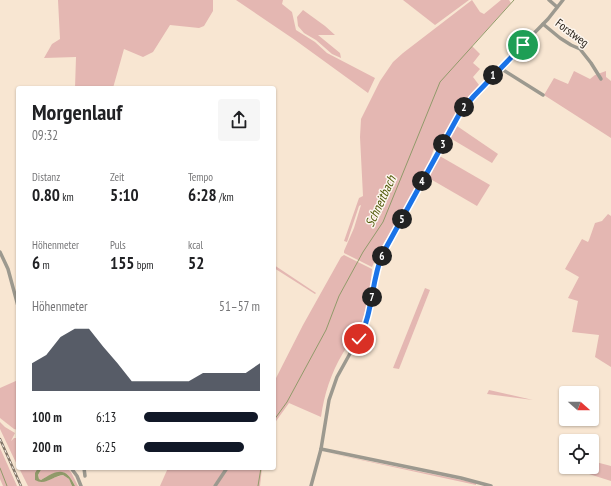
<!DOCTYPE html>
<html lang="de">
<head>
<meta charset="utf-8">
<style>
  body { margin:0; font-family:"PT Sans Narrow",sans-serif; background:#f6f6f6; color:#202124; height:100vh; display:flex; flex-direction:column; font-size:15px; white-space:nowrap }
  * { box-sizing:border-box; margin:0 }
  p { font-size:13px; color:#757577 }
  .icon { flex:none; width:22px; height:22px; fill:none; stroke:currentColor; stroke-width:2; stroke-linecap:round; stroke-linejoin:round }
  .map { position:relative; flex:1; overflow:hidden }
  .drawer { position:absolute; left:16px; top:86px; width:260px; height:384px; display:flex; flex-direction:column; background:#fff; border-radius:4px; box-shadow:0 1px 3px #0004 }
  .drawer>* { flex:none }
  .needle { width:26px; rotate:111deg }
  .buttons { position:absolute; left:559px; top:386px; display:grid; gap:8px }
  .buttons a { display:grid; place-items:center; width:40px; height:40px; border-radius:4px; background:#fff; box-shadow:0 1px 3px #0004; font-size:20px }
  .pin { position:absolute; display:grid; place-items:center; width:34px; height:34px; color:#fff; margin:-17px; border:2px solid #fff; border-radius:50%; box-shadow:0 1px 4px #0007 }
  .km { position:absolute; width:20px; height:20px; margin:-10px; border-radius:50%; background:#222; color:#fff; font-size:11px; line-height:20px; text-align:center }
  .round { display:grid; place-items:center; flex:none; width:42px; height:42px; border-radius:4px; background:#f6f6f6 }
  .head { display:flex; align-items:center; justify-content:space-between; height:68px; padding:0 16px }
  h1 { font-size:22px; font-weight:700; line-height:30px }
  .figures { display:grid; grid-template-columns:repeat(3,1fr); gap:6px; height:68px; padding:4px 16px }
  .figures div { display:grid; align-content:center }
  .figures b { font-size:17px; font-weight:700 }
  .figures small { font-size:11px; font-weight:400 }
  .figures p { font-size:11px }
  .chart { height:112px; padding:8px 16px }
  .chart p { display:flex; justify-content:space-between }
  .chart svg { width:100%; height:72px; margin-top:4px; fill:#111827; opacity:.7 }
  ul { padding:0 16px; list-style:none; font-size:13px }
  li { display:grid; grid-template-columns:64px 48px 1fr; align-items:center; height:30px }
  li i { height:10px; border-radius:5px; background:#111827 }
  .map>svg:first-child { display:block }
  .green { fill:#e4b7b2 }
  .water { fill:#919a6a }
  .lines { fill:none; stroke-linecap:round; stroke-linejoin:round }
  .stream { stroke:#919a6a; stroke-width:1 }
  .minor { stroke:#9c998f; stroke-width:3.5 }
  .rail-casing { stroke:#817568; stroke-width:2.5 }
  .rail { stroke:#fcf5ed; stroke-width:1; stroke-dasharray:3; stroke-linecap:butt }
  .route-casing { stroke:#fff; stroke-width:8 }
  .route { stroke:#1a73e8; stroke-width:5 }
  .labels { text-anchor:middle; stroke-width:3; stroke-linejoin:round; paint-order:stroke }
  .street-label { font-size:12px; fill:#221c14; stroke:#fcf5ed }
  .water-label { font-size:13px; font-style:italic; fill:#4d5704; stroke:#fcf5ed }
</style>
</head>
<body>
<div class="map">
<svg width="611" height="486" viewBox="0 0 611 486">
  <rect width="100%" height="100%" fill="#f8e6d2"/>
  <g class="green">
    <polygon points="58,0 213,0 213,11 204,26 199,28 170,25 153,52 143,57 124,49 113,88 75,88 76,57 44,58 52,44 60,39"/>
    <polygon points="236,0 283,0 282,4 292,12 296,30 315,42 327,53 375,78 368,93 295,40"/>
    <polygon points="403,0 469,0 435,25"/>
    <polygon points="472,0 480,12 484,14 501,0 509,0 511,3 472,46 480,54 473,63 480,69 473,77 479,85 460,106 443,137 434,148 428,166 396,223 379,251 372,267 344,253 344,251 354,228 361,205 359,206 347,242 344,241 359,198 363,196 360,137 361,119 380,81 393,62 403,53"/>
    <polygon points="303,10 325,26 335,35 318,35 340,53 341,58 332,54 316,40 304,33 298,26 297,17"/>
    <polygon points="574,71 590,79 595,75 606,71 606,77 611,81 611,138 544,95 554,78 568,84"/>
    <polygon points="457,126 498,154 492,163 450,138"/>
    <polygon points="438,155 490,185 477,206 427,177"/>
    <polygon points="608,214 611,216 611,367 595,357 599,335 572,332 578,301 568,298 579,277 565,269 582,239 588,242 589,240 595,223 602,221"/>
    <path d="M 344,255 L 372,269 C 371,284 366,315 360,327 C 355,336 348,344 343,353 C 331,373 324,395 321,417 L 289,403 L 274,424 L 274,382 L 303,325 L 341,257 Z"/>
    <polygon points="274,265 316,293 315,294 274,268"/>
    <polygon points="425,288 430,290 399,369 393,368"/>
    <polygon points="18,380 18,430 14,429 0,418 0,388"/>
    <polygon points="489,390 533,400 487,394"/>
    <polygon points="0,422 5,427 15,433 11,441 14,438 18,438 18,467 0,429"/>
    <polygon points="0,448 17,486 3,486 0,479"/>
    <polygon points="324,452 476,483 476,485"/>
    <polygon points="592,461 611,466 611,481 589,474 592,467"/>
    <polygon points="19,468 38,468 35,480 47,481 53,478 63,475 69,479 72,486 28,486"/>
    <path d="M 42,468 L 67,468 L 71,472 L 78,486 L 75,486 C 66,466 57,471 41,480 L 39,479 L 38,475 Z"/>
    <polygon points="168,468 226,468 213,486 160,486"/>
    <polygon points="228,468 262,468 260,486 216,486"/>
  </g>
  <path class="water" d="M 38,468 L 42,468 L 38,475 L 39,479 L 41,480 C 57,470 66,466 75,486 L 72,486 L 69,479 L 63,475 C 53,476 45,486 35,480 L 35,473 Z"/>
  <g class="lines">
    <g class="stream">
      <polyline points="274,420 287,402 326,330 339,296 363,252 383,222 440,82 514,0"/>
      <polyline points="0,468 7,486"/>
      <polyline points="258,486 261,468"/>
    </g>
    <g class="minor">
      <polyline points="549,0 557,7"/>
      <polyline points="543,24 560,38 571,45 580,49 591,63 601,79"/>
      <polyline points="500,68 543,95"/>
      <polyline points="0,252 8,269 18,306"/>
      <polyline points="321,449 461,478 491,486"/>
      <polyline points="71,468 77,476 81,486"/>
      <polyline points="84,468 85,476"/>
      <polyline points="215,486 227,468"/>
      <polyline points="311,486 321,449 329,400 337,377 363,330 371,306 376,270 382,255 461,111 500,68 548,19 563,0"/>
    </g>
    <defs>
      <polyline id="rail" points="0,439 21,486"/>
    </defs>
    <use href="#rail" class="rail-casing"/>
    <use href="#rail" class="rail"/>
  </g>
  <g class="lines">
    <defs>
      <path id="route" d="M 359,339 C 373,313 371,283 382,255 L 461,111 L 474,96 L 523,45"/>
    </defs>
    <use href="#route" class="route-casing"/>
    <use href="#route" class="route"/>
  </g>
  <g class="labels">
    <g class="street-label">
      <text transform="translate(572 33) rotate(37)" y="4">Forstweg</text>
    </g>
    <g class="water-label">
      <text transform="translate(380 201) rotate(-65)" y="5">Schneitbach</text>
    </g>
  </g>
</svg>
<div class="buttons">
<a><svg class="needle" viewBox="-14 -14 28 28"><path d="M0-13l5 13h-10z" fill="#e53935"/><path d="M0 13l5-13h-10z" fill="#757577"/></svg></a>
<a><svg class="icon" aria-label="locate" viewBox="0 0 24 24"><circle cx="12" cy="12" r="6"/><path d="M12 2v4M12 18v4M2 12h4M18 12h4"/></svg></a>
</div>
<div class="pin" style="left:523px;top:45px;background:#1e9e55"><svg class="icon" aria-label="arrive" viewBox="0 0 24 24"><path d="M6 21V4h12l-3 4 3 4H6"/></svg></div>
<div class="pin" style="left:359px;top:339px;background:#d93025"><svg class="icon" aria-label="check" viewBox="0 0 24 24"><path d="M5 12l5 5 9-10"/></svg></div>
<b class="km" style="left:493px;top:75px">1</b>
<b class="km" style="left:464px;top:107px">2</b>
<b class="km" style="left:443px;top:144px">3</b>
<b class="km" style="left:422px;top:181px">4</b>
<b class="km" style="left:402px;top:219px">5</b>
<b class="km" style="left:382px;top:256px">6</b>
<b class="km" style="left:372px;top:297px">7</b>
<section class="drawer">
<div class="head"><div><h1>Morgenlauf</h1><p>09:32</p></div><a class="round"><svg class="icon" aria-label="share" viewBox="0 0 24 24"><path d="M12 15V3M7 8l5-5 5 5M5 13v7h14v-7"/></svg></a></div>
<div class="figures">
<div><p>Distanz</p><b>0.80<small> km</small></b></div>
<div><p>Zeit</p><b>5:10</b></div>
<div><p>Tempo</p><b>6:28<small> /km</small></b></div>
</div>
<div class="figures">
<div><p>Höhenmeter</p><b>6<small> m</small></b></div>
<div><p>Puls</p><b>155<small> bpm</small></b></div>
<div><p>kcal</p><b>52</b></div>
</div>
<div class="chart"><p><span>Höhenmeter</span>51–57 m</p>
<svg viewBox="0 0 160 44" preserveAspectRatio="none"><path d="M0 44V27L10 22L20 11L30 6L40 6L50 17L60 27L70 38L80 38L90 38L100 38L110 38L120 33L130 33L140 33L150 33L160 27V44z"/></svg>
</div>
<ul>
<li><b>100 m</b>6:13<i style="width:98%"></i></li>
<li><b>200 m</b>6:25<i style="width:86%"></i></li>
</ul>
</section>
</div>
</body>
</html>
